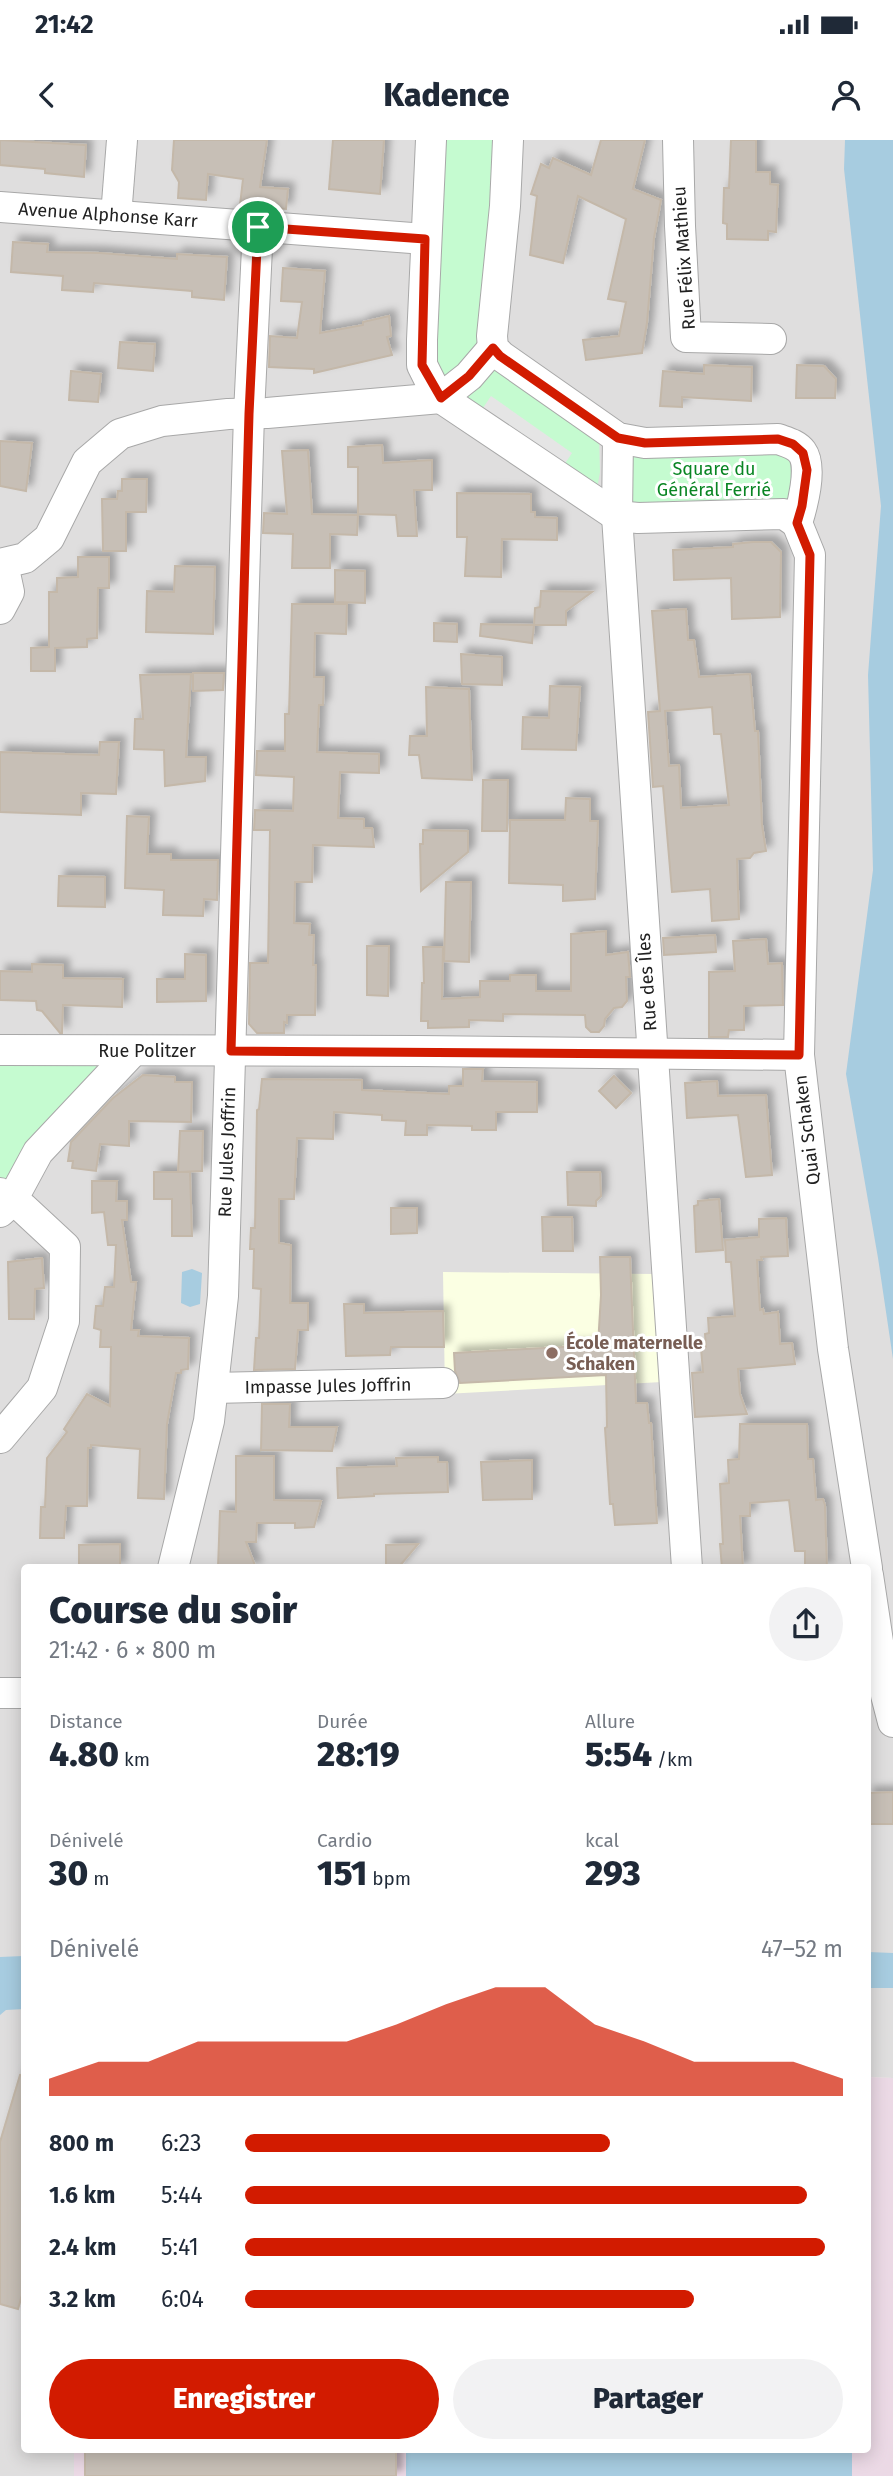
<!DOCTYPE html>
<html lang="fr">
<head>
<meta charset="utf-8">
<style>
  body { margin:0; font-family:"Fira Sans",sans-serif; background:#f2f2f3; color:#1f2937; height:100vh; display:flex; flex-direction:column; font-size:26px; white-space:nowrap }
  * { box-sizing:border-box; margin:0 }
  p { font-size:23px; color:#747a83 }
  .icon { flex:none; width:38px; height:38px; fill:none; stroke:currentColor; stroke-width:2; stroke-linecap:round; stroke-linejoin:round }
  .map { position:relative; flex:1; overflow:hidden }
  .drawer { position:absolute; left:21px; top:1424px; width:850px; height:889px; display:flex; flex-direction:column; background:#fff; border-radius:7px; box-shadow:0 4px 18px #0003 }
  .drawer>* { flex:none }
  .pin { position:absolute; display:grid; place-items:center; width:60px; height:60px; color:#fff; margin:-30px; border:4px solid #fff; border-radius:50%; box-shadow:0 2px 7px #0007 }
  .round { display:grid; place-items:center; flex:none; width:74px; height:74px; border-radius:37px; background:#f2f2f3 }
  .summary { display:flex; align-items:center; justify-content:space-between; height:119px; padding:0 28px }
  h1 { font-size:38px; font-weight:800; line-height:52px }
  .stats { display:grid; grid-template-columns:repeat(3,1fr); gap:10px; height:119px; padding:7px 28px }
  .stats div { display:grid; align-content:center }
  .stats b { font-size:35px; font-weight:800 }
  .stats small { font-size:19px; font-weight:400 }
  .stats p { font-size:19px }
  .chart { height:196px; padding:14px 28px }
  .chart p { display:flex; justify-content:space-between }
  .chart svg { width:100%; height:126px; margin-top:7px; fill:#d21b00; opacity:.7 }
  .primary-button { display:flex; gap:14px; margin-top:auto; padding:14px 28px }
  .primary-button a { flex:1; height:80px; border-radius:42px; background:#d21b00; color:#fff; font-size:28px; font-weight:800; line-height:80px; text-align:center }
  .primary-button a+a { background:#f2f2f3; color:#1f2937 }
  ul { padding:0 28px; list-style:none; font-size:23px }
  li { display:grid; grid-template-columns:112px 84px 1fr; align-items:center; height:52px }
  li i { height:18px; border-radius:9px; background:#d21b00 }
  .status { display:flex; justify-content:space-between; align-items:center; height:49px; padding:0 35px; background:#fff; direction:ltr }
  .status svg { height:19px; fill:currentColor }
  header { display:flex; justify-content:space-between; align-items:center; height:91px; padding:0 28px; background:#fff; font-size:32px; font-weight:800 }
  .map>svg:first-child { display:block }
  .residential { fill:#dfdede }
  .industrial { fill:#ebd9e5 }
  .education { fill:#fbffe3 }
  .park { fill:#c5fbd0 }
  .parking { fill:#e5e5e5 }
  .water { fill:#a7cce0 }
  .building { fill:#c7bfb6; stroke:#c4b8a9; stroke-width:2; fill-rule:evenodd; filter:url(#shadow) }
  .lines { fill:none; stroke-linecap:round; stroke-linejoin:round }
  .minor-casing { stroke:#a8a8a8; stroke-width:32 }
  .minor { stroke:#fff; stroke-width:30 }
  .route-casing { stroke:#fff; stroke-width:14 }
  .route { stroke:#d21b00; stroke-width:9 }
  .education-dot { fill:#8d6e63; stroke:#fff; stroke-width:2.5 }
  .labels { text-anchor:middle; stroke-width:6; stroke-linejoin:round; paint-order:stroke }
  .street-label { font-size:18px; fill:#212121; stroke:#fff }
  .park-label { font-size:18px; fill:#098523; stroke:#fff }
  .education-label { font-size:18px; font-weight:bold; fill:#785e54; stroke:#fff; text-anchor:start }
</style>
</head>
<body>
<div class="status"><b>21:42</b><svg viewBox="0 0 49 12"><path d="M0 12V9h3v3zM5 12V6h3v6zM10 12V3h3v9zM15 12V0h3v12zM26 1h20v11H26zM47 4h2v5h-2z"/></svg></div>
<header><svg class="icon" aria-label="back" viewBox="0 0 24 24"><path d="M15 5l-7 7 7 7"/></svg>Kadence<svg class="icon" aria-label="person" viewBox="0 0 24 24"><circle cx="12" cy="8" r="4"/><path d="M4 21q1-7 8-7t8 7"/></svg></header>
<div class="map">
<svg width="893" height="2336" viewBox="0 0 893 2336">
  <defs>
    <filter id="shadow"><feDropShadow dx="6" dy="-6" stdDeviation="3.5" flood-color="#0004"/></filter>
  </defs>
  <rect width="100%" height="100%" fill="#f1efe7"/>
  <polygon class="residential" points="0,0 893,0 893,1938 868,1937 868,1428 24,1428 24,2310 74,2310 74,2336 0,2336"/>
  <polygon class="industrial" points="868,1937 893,1938 893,2336 74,2336 74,2310 868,2310"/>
  <polygon class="education" points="443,1132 655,1134 662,1242 445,1254"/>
  <g class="park">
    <polygon points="442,0 493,0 482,204 599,294 600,332 597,349 443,244 435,233"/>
    <polygon points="631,308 786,308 797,321 796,367 630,369"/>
    <polygon points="90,921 96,926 98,934 14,1040 0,1046 0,924"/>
  </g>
  <polygon class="parking" points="491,256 572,313 562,328 481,271"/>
  <g class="water">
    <polygon points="845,0 893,0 893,1219 878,1118 846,934 873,730 868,535 881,366 844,29"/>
    <polygon points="192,1129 202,1133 200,1164 190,1167 181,1163 182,1132"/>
    <polygon points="868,1812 893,1813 893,1848 868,1848"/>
    <polygon points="24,1816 24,1869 6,1870 0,1875 0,1817"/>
    <rect x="406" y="2310" width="446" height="26"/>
  </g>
  <g class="building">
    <polygon points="0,0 86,5 84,37 45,33 45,29 0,25"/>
    <polygon points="174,0 267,0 260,47 288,49 286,69 240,65 243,39 208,34 206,60 178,58 179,42 172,30"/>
    <polygon points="333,0 384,0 380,54 329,49"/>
    <polygon points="601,0 645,0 633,49 661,60 654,98 647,183 642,213 586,220 583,200 619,196 626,162 608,159 626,79 578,56 563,123 530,115 537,56 531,54 541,24 549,28 553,18 591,35"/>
    <polygon points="731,0 756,0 756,32 770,32 770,44 778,45 776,92 768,91 768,100 727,99 727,84 723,83 724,48 729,48"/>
    <polygon points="13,102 48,104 47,112 100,113 177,119 177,114 227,117 224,160 192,157 192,151 94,143 93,152 62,150 63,136 11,132"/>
    <polygon points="283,128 325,131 320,193 363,185 363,182 389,176 391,196 387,197 392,215 314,233 314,229 269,227 270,196 297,198 302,162 281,161"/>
    <polygon points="120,202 155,204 153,231 118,228"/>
    <polygon points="704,225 752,227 751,261 682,257 682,267 660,266 663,231 704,234"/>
    <polygon points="797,225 824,226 836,239 835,258 796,258"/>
    <polygon points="71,231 101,234 98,262 69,260"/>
    <polygon points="0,301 32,303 26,351 0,346"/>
    <polygon points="382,305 383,323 432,320 432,350 414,350 417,396 398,396 396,375 358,374 358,327 348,327 348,307"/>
    <polygon points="308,310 312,374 358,375 357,395 330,394 330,428 292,428 293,394 263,393 264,373 287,374 282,311"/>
    <polygon points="122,339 147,339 146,372 126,372 126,411 103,411 102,359 117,359 118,351 122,351"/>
    <polygon points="457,353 531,354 531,372 535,372 535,377 557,378 557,400 502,399 501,437 465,436 467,397 457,397"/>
    <polygon points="753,402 771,402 781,412 780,477 732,479 731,438 674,440 673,410 733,407 733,404"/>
    <polygon points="78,417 109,417 109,448 98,448 97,498 87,499 87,507 55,508 55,531 31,531 31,508 49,507 49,452 57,452 57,438 78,437"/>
    <polygon points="175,426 215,427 213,494 146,492 147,451 174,452"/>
    <polygon points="335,430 365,431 365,463 335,462"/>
    <polygon points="541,451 592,452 566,471 566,485 534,485 535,468 540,467"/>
    <polygon points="292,464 347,464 346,494 315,493 314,537 324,537 323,565 319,565 317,612 379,614 379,633 340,632 338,678 364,679 364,688 372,688 374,707 313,705 312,742 295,742 294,783 310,784 309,795 314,795 313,825 316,825 315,875 287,875 287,883 284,882 284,893 257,893 249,884 250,823 268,823 270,690 254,690 255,670 293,671 294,637 256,635 257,611 285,611 285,574 289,574"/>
    <path d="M 686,469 L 688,500 L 694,500 L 699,537 L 750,534 L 755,591 L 758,591 L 762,685 L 766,711 L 754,713 L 750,718 L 737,719 L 739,779 L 712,781 L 710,749 L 672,752 L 663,646 L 653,647 L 648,572 L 660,571 L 652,471 ZM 712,567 L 714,594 L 721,594 L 729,665 L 681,668 L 679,625 L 669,626 L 665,571 Z"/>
    <polygon points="434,483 457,484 457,502 434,501"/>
    <polygon points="481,484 534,485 532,503 480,496"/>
    <polygon points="461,514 502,517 502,545 462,544"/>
    <polygon points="193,533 224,533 223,550 193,551"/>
    <polygon points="191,534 186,617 206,617 205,641 165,646 164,610 134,609 135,579 143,579 140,535"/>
    <polygon points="550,546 580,547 576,610 522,609 523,577 549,578"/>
    <polygon points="426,547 469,549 472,640 422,638 419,615 409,615 410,596 427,596"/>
    <polygon points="100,602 119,602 116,654 81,653 81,675 0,672 0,612 99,615"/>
    <polygon points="483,640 508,640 507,691 482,691"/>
    <polygon points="566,658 590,659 590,681 598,681 595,759 563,761 563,745 509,743 510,680 565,680"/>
    <polygon points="127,676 149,677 147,714 171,714 171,720 218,720 217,760 204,759 203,776 163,775 164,750 125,748"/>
    <polygon points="423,690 468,691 468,712 421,751 420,704 423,704"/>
    <polygon points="59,736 105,737 105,767 58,766"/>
    <polygon points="446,742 471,742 469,822 444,821"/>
    <polygon points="606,791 606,815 628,812 630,837 626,837 627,861 622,867 614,868 605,879 604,886 599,892 591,892 586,887 585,875 503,874 503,881 469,880 469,887 428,888 428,881 421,881 422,843 424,843 423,807 443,807 442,859 480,857 480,841 510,841 510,835 536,835 536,851 571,851 571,794"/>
    <polygon points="715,795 716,812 664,815 663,798"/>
    <polygon points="766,799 768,824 782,823 783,865 744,866 744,890 729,890 728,897 709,897 709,832 735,831 733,801"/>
    <polygon points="367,806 389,806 388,856 367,855"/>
    <polygon points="185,814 206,815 206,861 157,862 157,839 185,839"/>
    <polygon points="32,824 63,825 63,838 123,839 122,867 63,865 62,893 60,893 42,871 37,870 36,861 0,860 0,831 32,832"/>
    <polygon points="463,929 483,929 482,941 537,942 537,972 496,972 496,990 472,990 472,986 427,985 427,995 405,995 406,981 382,980 382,975 334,972 333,999 297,998 294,1059 279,1059 279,1103 291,1105 290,1163 308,1163 308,1190 298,1190 295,1229 254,1230 256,1198 259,1198 261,1149 253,1148 254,1109 250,1109 251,1088 255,1088 257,970 259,969 262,939 362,940 362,950 449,954 449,946 463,946"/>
    <polygon points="143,935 175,937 175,942 192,942 191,982 129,981 129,1006 100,1004 96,1031 72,1028 73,1021 68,1021 71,1002 113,958"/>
    <polygon points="614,936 631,953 616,968 599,951"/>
    <polygon points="717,941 718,956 766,955 772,1035 746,1037 738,975 687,978 685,943"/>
    <polygon points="180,991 203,991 202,1031 178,1032"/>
    <polygon points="154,1032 190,1032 192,1096 172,1096 172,1059 154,1059"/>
    <polygon points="567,1032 600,1032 601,1056 596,1061 596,1066 568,1065"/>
    <polygon points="92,1041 117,1041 116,1061 127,1061 127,1080 122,1080 131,1142 136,1142 131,1190 139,1190 138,1196 189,1198 188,1229 181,1230 181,1233 176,1233 167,1284 164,1359 138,1358 140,1309 91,1305 91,1308 88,1308 87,1366 66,1366 64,1398 40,1398 41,1367 45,1367 47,1318 67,1292 64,1289 87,1254 110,1266 111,1207 100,1207 101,1190 94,1188 96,1166 103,1166 105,1147 114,1147 116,1105 108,1105 104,1072 92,1073"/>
    <polygon points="719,1059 723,1110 696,1112 694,1066 698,1065 698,1061"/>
    <polygon points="391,1068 417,1068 417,1093 391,1094"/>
    <polygon points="542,1077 572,1077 573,1111 543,1111"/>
    <polygon points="786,1078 788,1116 761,1117 762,1120 757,1120 760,1170 763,1169 764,1174 778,1172 780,1204 792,1203 795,1224 738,1229 740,1254 747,1274 695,1277 692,1233 703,1232 701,1208 706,1207 705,1194 709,1193 708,1178 735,1176 731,1122 726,1122 725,1100 759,1097 759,1079"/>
    <polygon points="600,1117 630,1117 636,1263 647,1263 649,1283 651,1283 657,1383 615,1385 613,1364 610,1364 605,1288 607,1287 606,1235 460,1243 455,1231 454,1213 598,1205 601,1155"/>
    <polygon points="42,1118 44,1148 35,1149 34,1179 9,1179 8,1122"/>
    <polygon points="344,1164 364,1164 364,1173 443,1171 444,1207 391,1207 390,1215 346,1216"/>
    <polygon points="262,1264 290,1264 289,1287 337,1287 332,1311 261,1310"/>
    <polygon points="740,1284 807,1284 808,1319 813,1319 816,1360 823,1359 825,1365 827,1428 805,1428 805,1411 795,1411 789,1360 750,1363 750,1376 740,1376 743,1428 722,1428 720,1404 723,1404 720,1344 729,1343 728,1320 739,1319"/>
    <polygon points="236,1316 274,1316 274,1360 321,1361 314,1387 295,1388 295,1383 257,1383 256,1402 246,1402 256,1428 218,1428 220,1371 236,1372"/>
    <polygon points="438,1317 438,1322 447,1322 448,1352 374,1354 374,1356 338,1358 337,1328 397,1326 396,1318"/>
    <polygon points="532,1320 532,1359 483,1360 481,1322"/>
    <polygon points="120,1404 120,1428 79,1428 79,1405"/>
    <polygon points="418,1404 398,1428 386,1428 386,1405"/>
    <polygon points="893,1652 893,1684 868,1684 868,1653"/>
    <polygon points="20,1935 24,1936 24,2148 18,2169 0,2164 0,2002"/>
    <rect x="85" y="2310" width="311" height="26"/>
  </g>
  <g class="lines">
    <defs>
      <g id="minor">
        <polyline points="431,0 422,200 422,225 431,243 441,258 617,376 638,378 784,374 797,383"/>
        <path d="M 508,0 L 505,66 L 492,196 L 493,208 L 501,216 L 618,298 L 645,303 L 778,299 C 786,302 796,304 802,312 C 813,327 802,367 797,383"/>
        <polyline points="678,0 680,86 686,197 771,199"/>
        <polyline points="0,67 425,99"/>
        <polyline points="116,76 122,0"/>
        <polyline points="618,298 617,376 687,1428"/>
        <polyline points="797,383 810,415 799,915 833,1209 867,1428"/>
        <polyline points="0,424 25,418 49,398 87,322 120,294 162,281 228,274 267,273 441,258 469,236 493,208"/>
        <polyline points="0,469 9,452 3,424"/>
        <polyline points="0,910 418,911 799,915"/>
        <polyline points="0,1053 23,1068 65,1107 64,1181 42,1248 0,1298"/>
        <polyline points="0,1072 11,1062 38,1012 133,911"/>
        <polyline points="213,1248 443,1243"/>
        <polyline points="173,1428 209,1281 223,1156 249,274 258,87"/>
        <polyline points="868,1435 886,1555 893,1582"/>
        <polyline points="0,1553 24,1553"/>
      </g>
    </defs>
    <use href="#minor" class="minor-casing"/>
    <use href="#minor" class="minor"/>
  </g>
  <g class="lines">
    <defs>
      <polygon id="route" points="258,87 425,99 422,225 441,258 469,236 493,208 500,216 618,298 645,303 778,299 793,304 803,313 807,330 802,366 797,383 810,415 799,915 231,911 249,274"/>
    </defs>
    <use href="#route" class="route-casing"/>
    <use href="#route" class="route"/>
  </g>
  <circle class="education-dot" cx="552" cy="1213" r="7"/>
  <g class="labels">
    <g class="street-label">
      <text transform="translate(108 75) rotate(4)" y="6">Avenue Alphonse Karr</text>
      <text transform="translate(684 118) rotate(-94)" y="6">Rue Félix Mathieu</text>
      <text transform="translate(647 842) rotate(-94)" y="6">Rue des Îles</text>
      <text x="147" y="917">Rue Politzer</text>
      <text transform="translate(807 990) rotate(-97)" y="6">Quai Schaken</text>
      <text transform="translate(227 1012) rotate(-88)" y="6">Rue Jules Joffrin</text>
      <text transform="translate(328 1246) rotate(-1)" y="6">Impasse Jules Joffrin</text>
    </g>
    <g class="park-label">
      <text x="714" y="335">Square du<tspan x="714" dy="21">Général Ferrié</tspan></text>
    </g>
    <g class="education-label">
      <text x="566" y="1209">École maternelle<tspan x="566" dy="21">Schaken</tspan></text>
    </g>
  </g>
</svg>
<div class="pin" style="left:258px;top:87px;background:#1e9e55"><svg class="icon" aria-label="arrive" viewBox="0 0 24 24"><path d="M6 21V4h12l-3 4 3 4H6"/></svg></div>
<section class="drawer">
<div class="summary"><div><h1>Course du soir</h1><p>21:42 · 6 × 800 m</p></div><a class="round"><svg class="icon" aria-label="share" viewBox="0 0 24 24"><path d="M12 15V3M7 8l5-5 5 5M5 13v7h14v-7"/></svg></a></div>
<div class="stats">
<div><p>Distance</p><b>4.80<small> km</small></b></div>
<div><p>Durée</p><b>28:19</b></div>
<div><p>Allure</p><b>5:54<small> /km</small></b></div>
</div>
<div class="stats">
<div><p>Dénivelé</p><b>30<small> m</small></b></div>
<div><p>Cardio</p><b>151<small> bpm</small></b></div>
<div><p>kcal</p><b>293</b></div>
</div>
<div class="chart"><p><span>Dénivelé</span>47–52 m</p>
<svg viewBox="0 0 160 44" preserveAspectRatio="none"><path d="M0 44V38L10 32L20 32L30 25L40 25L50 25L60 25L70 19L80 12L90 6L100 6L110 19L120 25L130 32L140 32L150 32L160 38V44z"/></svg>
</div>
<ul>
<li><b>800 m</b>6:23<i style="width:61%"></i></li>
<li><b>1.6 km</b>5:44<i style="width:94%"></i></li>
<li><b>2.4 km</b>5:41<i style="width:97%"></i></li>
<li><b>3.2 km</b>6:04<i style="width:75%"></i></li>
</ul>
<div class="primary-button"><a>Enregistrer</a><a>Partager</a></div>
</section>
</div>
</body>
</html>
